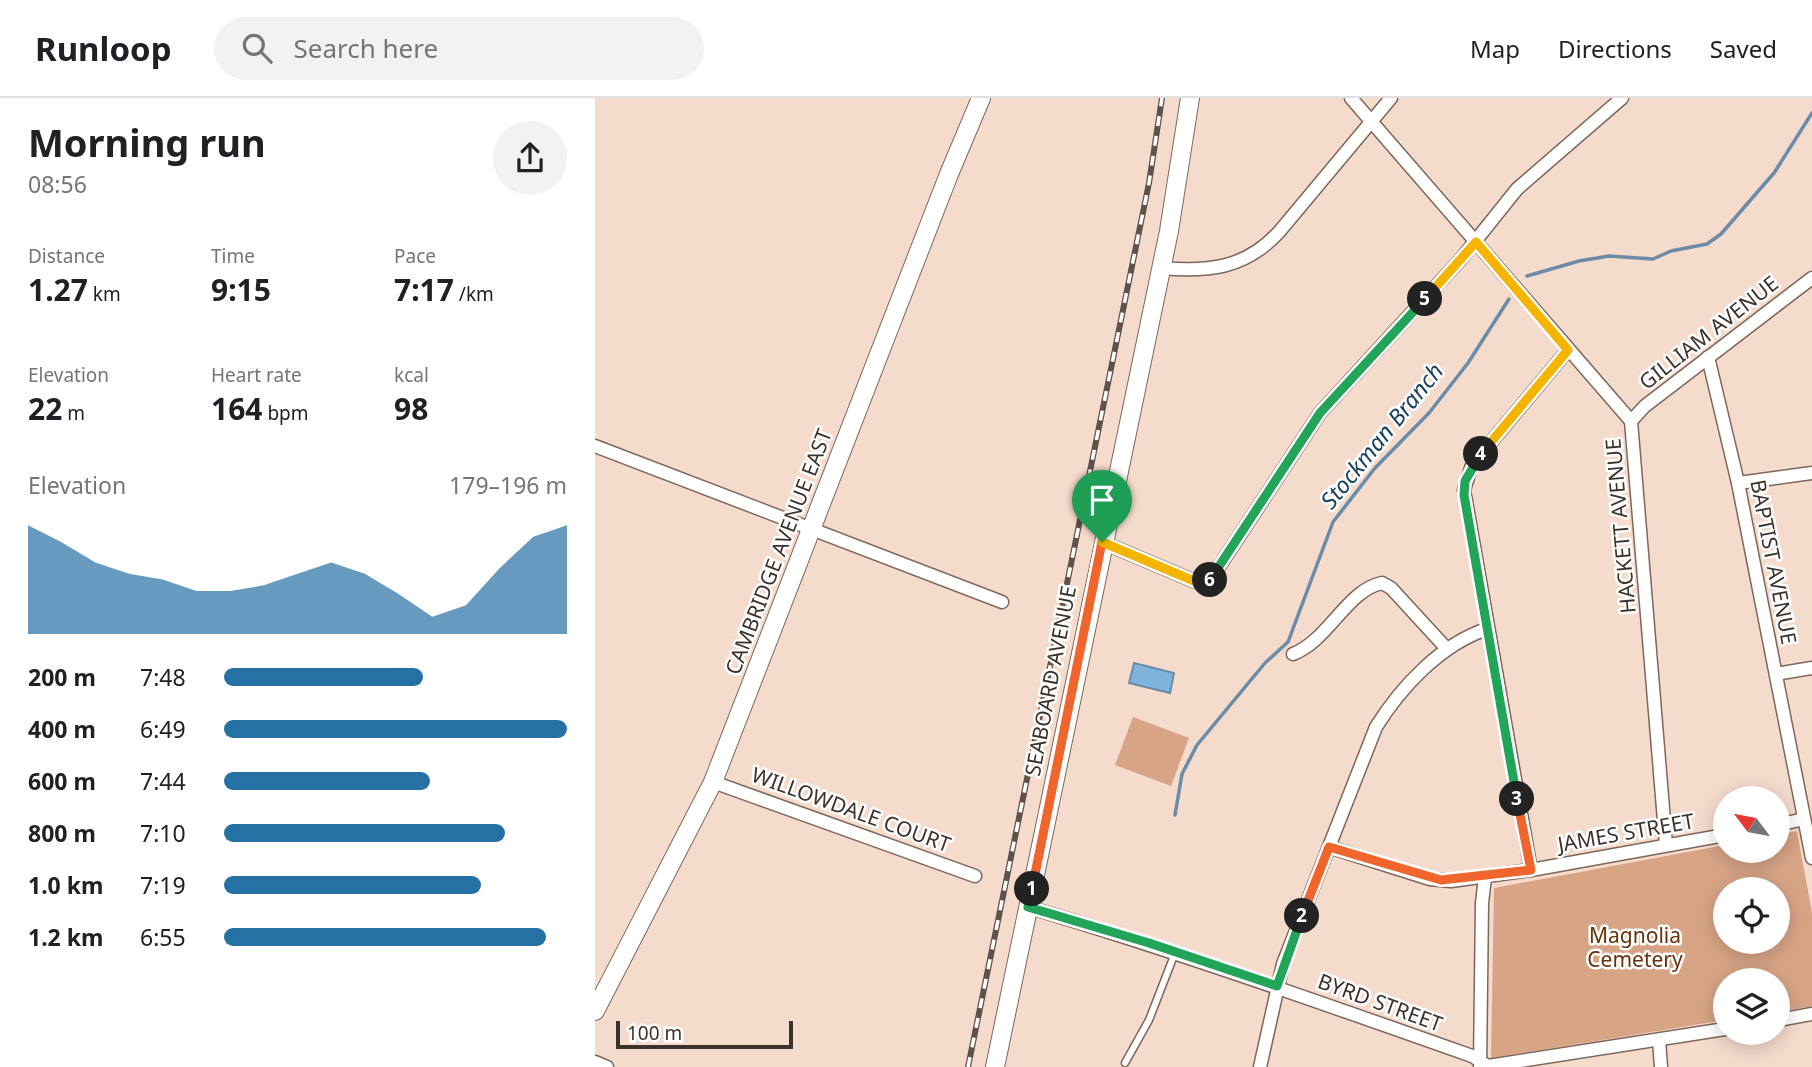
<!DOCTYPE html>
<html lang="en">
<head>
<meta charset="utf-8">
<style>
  body { margin:0; font-family:"Noto Sans",sans-serif; background:#f2f2f2; color:#202124; height:100vh; display:flex; flex-direction:column; font-size:26px; white-space:nowrap }
  * { box-sizing:border-box; margin:0 }
  p { font-size:23px; color:#757577 }
  .icon { flex:none; width:38px; height:38px; fill:none; stroke:currentColor; stroke-width:2; stroke-linecap:round; stroke-linejoin:round }
  .map { position:relative; flex:1; overflow:hidden }
  .drawer { display:flex; flex-direction:column; background:#fff; width:595px }
  .drawer>* { flex:none }
  .needle { width:46px; rotate:302deg }
  .tools { position:absolute; left:1118px; top:688px; display:grid; gap:14px }
  .tools a { display:grid; place-items:center; width:77px; height:77px; border-radius:50%; background:#fff; box-shadow:0 4px 18px #0003; font-size:35px }
  .scale { position:absolute; left:21px; bottom:18px; width:177px; box-sizing:border-box; padding-left:7px; border:4px solid #3c322c; border-top:0; font-size:19px; line-height:24px; white-space:nowrap; color:#3c322c; -webkit-text-stroke:5px #fff; paint-order:stroke }
  .pin { position:absolute; display:grid; place-items:center; width:60px; height:60px; color:#fff; margin:-72px -30px; border-radius:50% 50% 50% 0; rotate:-45deg; box-shadow:0 0 7px #0007 }
  .pin .icon { rotate:45deg }
  .km { position:absolute; width:35px; height:35px; margin:-18px; border-radius:50%; background:#222; color:#fff; font-size:19px; line-height:35px; text-align:center }
  .round { display:grid; place-items:center; flex:none; width:74px; height:74px; border-radius:37px; background:#f2f2f2 }
  .summary { display:flex; align-items:center; justify-content:space-between; height:119px; padding:0 28px }
  h1 { font-size:38px; font-weight:700; line-height:52px }
  .metrics { display:grid; grid-template-columns:repeat(3,1fr); gap:10px; height:119px; padding:7px 28px }
  .metrics div { display:grid; align-content:center }
  .metrics b { font-size:30px; font-weight:700 }
  .metrics small { font-size:19px; font-weight:400 }
  .metrics p { font-size:19px }
  .chart { height:196px; padding:14px 28px }
  .chart p { display:flex; justify-content:space-between }
  .chart svg { width:100%; height:126px; margin-top:7px; fill:#2671a4; opacity:.7 }
  ul { padding:0 28px; list-style:none; font-size:23px }
  li { display:grid; grid-template-columns:112px 84px 1fr; align-items:center; height:52px }
  li i { height:18px; border-radius:9px; background:#2671a4 }
  header { display:flex; align-items:center; gap:42px; box-sizing:border-box; height:98px; padding:0 35px; background:#fff; border-bottom:2px solid #e0e0e0 }
  header strong { font-size:33px }
  nav { display:flex; gap:38px; margin-inline-start:auto; font-size:24px }
  .search { width:490px; height:63px; background:#f2f2f2; display:flex; align-items:center; gap:18px; box-sizing:border-box; padding:0 24px; border-radius:38px; color:#757577; font-size:26px }
  main { display:flex; flex:1; min-height:0 }
  .map>svg:first-child { display:block }
  .green { fill:#d7a486; fill-rule:evenodd }
  .water { fill:#7db3dd; stroke:#6a8ca8; stroke-width:2 }
  .lines { fill:none; stroke-linecap:round; stroke-linejoin:round }
  .stream { stroke:#6a8ca8; stroke-width:3.5 }
  .lane-casing { stroke:#7d675a; stroke-width:9 }
  .street-casing { stroke:#7d675a; stroke-width:15 }
  .secondary-casing { stroke:#7d675a; stroke-width:20 }
  .lane { stroke:#fff; stroke-width:6 }
  .street { stroke:#fff; stroke-width:12 }
  .secondary { stroke:#fff; stroke-width:18 }
  .rail-casing { stroke:#5f524a; stroke-width:6 }
  .rail { stroke:#fff; stroke-width:3.5; stroke-dasharray:10; stroke-linecap:butt }
  .split-1-casing { stroke:#fff; stroke-width:14 }
  .split-2-casing { stroke:#fff; stroke-width:14 }
  .split-3-casing { stroke:#fff; stroke-width:14 }
  .split-4-casing { stroke:#fff; stroke-width:14 }
  .split-5-casing { stroke:#fff; stroke-width:14 }
  .split-6-casing { stroke:#fff; stroke-width:14 }
  .split-7-casing { stroke:#fff; stroke-width:14 }
  .split-1 { stroke:#f0652b; stroke-width:9 }
  .split-2 { stroke:#22a559; stroke-width:9 }
  .split-3 { stroke:#f0652b; stroke-width:9 }
  .split-4 { stroke:#22a559; stroke-width:9 }
  .split-5 { stroke:#f5b400; stroke-width:9 }
  .split-6 { stroke:#22a559; stroke-width:9 }
  .split-7 { stroke:#f5b400; stroke-width:9 }
  .labels { text-anchor:middle; stroke-width:5; stroke-linejoin:round; paint-order:stroke }
  .street-label { font-size:21px; fill:#3c322c; stroke:#fff }
  .park-label { font-size:21px; fill:#673209; stroke:#fff }
  .water-label { font-size:23px; font-style:italic; fill:#19425f; stroke:#fff }
</style>
</head>
<body>
<header>
<strong>Runloop</strong>
<div class="search"><svg class="icon" aria-label="search" viewBox="0 0 24 24"><circle cx="10" cy="10" r="6"/><path d="M15 15l6 6"/></svg>Search here</div>
<nav><a>Map</a><a>Directions</a><a>Saved</a></nav>
</header>
<main>
<section class="drawer">
<div class="summary"><div><h1>Morning run</h1><p>08:56</p></div><a class="round"><svg class="icon" aria-label="share" viewBox="0 0 24 24"><path d="M12 15V3M7 8l5-5 5 5M5 13v7h14v-7"/></svg></a></div>
<div class="metrics">
<div><p>Distance</p><b>1.27<small> km</small></b></div>
<div><p>Time</p><b>9:15</b></div>
<div><p>Pace</p><b>7:17<small> /km</small></b></div>
</div>
<div class="metrics">
<div><p>Elevation</p><b>22<small> m</small></b></div>
<div><p>Heart rate</p><b>164<small> bpm</small></b></div>
<div><p>kcal</p><b>98</b></div>
</div>
<div class="chart"><p><span>Elevation</span>179–196 m</p>
<svg viewBox="0 0 160 44" preserveAspectRatio="none"><path d="M0 44V6L10 12L20 19L30 23L40 25L50 29L60 29L70 27L80 23L90 19L100 23L110 30L120 38L130 34L140 21L150 10L160 6V44z"/></svg>
</div>
<ul>
<li><b>200 m</b>7:48<i style="width:58%"></i></li>
<li><b>400 m</b>6:49<i style="width:100%"></i></li>
<li><b>600 m</b>7:44<i style="width:60%"></i></li>
<li><b>800 m</b>7:10<i style="width:82%"></i></li>
<li><b>1.0 km</b>7:19<i style="width:75%"></i></li>
<li><b>1.2 km</b>6:55<i style="width:94%"></i></li>
</ul>
</section>
<div class="map">
<svg width="1217" height="969" viewBox="0 0 1217 969">
  <rect width="100%" height="100%" fill="#f5dbcc"/>
  <g class="green">
    <polygon points="538,619 594,640 576,688 520,667"/>
    <path d="M 1202,733 L 1217,815 L 1217,908 L 1183,914 L 1183,882 L 1130,882 L 1130,922 L 896,960 L 899,790 L 1130,747 L 1130,752 L 1183,752 L 1183,737 ZM 1130,791 L 1183,791 L 1183,844 L 1130,844 Z"/>
  </g>
  <polygon class="water" points="539,565 579,575 575,595 534,585"/>
  <g class="lines">
    <g class="stream">
      <polyline points="932,178 984,163 1014,158 1058,161 1076,153 1112,146 1126,136 1179,75 1217,15"/>
      <polyline points="580,717 587,676 602,647 670,565 693,544 738,424 780,370 834,315 873,265 914,201"/>
    </g>
    <defs>
      <polyline id="lane" points="530,965 554,922 580,855"/>
      <g id="street">
        <polyline points="756,0 1036,323 1071,747"/>
        <path d="M 566,170 C 613,174 650,171 684,134 L 796,0"/>
        <polyline points="1113,259 1143,385 1217,760"/>
        <polyline points="1036,323 1050,308 1217,180"/>
        <polyline points="0,348 407,504"/>
        <polyline points="1143,385 1217,375"/>
        <polyline points="507,444 599,483 616,481 725,315 866,161 922,91 1027,0"/>
        <path d="M 698,556 C 734,542 752,492 787,485 L 796,490 L 852,551"/>
        <polyline points="1181,576 1217,570"/>
        <polyline points="118,684 380,778"/>
        <polyline points="1183,727 1209,721"/>
        <polyline points="734,749 835,781 856,783 936,772 1130,737"/>
        <polyline points="936,772 869,392 876,370 887,355 973,252"/>
        <path d="M 433,809 C 583,854 730,906 877,958 L 893,968 L 1130,931"/>
        <polyline points="1183,922 1217,916"/>
        <polyline points="1064,942 1066,969"/>
        <polyline points="0,964 12,969"/>
        <path d="M 665,969 L 688,866 L 781,629 C 806,589 846,546 892,531"/>
        <polyline points="885,969 887,805 890,779"/>
      </g>
      <g id="secondary">
        <polyline points="0,913 118,684 354,76 386,0"/>
        <polyline points="400,969 574,133 595,0"/>
      </g>
    </defs>
    <use href="#lane" class="lane-casing"/>
    <use href="#street" class="street-casing"/>
    <use href="#secondary" class="secondary-casing"/>
    <use href="#lane" class="lane"/>
    <use href="#street" class="street"/>
    <use href="#secondary" class="secondary"/>
    <defs>
      <polyline id="rail" points="373,969 554,85 567,0"/>
    </defs>
    <use href="#rail" class="rail-casing"/>
    <use href="#rail" class="rail"/>
  </g>
  <g class="lines">
    <defs>
      <polyline id="split-1" points="437,791 507,444"/>
      <polyline id="split-2" points="437,791 433,809 554,845 682,888 707,818"/>
      <polyline id="split-3" points="707,818 734,749 846,782 936,772 922,701"/>
      <polyline id="split-4" points="886,356 870,383 869,397 922,701"/>
      <polyline id="split-5" points="830,201 881,144 973,252 886,356"/>
      <polyline id="split-6" points="615,482 725,315 830,201"/>
      <polyline id="split-7" points="507,444 599,483 615,482"/>
    </defs>
    <use href="#split-1" class="split-1-casing"/>
    <use href="#split-2" class="split-2-casing"/>
    <use href="#split-3" class="split-3-casing"/>
    <use href="#split-4" class="split-4-casing"/>
    <use href="#split-5" class="split-5-casing"/>
    <use href="#split-6" class="split-6-casing"/>
    <use href="#split-7" class="split-7-casing"/>
    <use href="#split-1" class="split-1"/>
    <use href="#split-2" class="split-2"/>
    <use href="#split-3" class="split-3"/>
    <use href="#split-4" class="split-4"/>
    <use href="#split-5" class="split-5"/>
    <use href="#split-6" class="split-6"/>
    <use href="#split-7" class="split-7"/>
  </g>
  <g class="labels">
    <g class="street-label">
      <text transform="translate(1114 235) rotate(-38)" y="7">GILLIAM AVENUE</text>
      <text transform="translate(1026 428) rotate(-95)" y="7">HACKETT AVENUE</text>
      <text transform="translate(184 454) rotate(-69)" y="7">CAMBRIDGE AVENUE EAST</text>
      <text transform="translate(1178 464) rotate(79)" y="7">BAPTIST AVENUE</text>
      <text transform="translate(456 583) rotate(-79)" y="7">SEABOARD AVENUE</text>
      <text transform="translate(256 712) rotate(20)" y="7">WILLOWDALE COURT</text>
      <text transform="translate(1031 735) rotate(-10)" y="7">JAMES STREET</text>
      <text transform="translate(785 905) rotate(20)" y="7">BYRD STREET</text>
    </g>
    <g class="park-label">
      <text x="1040" y="845">Magnolia<tspan x="1040" dy="24">Cemetery</tspan></text>
    </g>
    <g class="water-label">
      <text transform="translate(787 338) rotate(-51)" y="8">Stockman Branch</text>
    </g>
  </g>
</svg>
<div class="tools">
<a><svg class="needle" viewBox="-14 -14 28 28"><path d="M0-13l5 13h-10z" fill="#e53935"/><path d="M0 13l5-13h-10z" fill="#757577"/></svg></a>
<a><svg class="icon" aria-label="locate" viewBox="0 0 24 24"><circle cx="12" cy="12" r="6"/><path d="M12 2v4M12 18v4M2 12h4M18 12h4"/></svg></a>
<a><svg class="icon" aria-label="layers" viewBox="0 0 24 24"><path d="M12 4l9 5-9 5-9-5zM3 14l9 5 9-5"/></svg></a>
</div>
<div class="scale">100 m</div>
<div class="pin" style="left:507px;top:444px;background:#1e9e55"><svg class="icon" aria-label="arrive" viewBox="0 0 24 24"><path d="M6 21V4h12l-3 4 3 4H6"/></svg></div>
<b class="km" style="left:437px;top:791px">1</b>
<b class="km" style="left:707px;top:818px">2</b>
<b class="km" style="left:922px;top:701px">3</b>
<b class="km" style="left:886px;top:356px">4</b>
<b class="km" style="left:830px;top:201px">5</b>
<b class="km" style="left:615px;top:482px">6</b>
</div>
</main>
</body>
</html>
